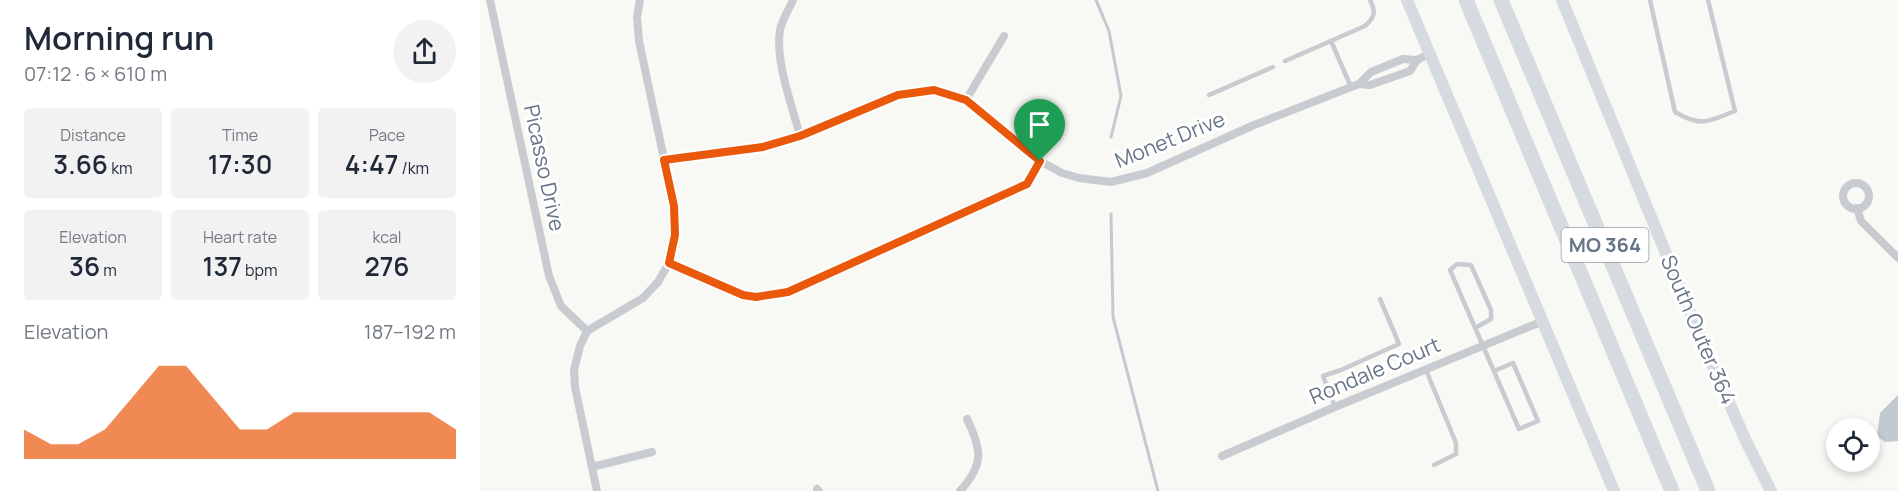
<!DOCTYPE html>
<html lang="en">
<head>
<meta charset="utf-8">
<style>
  body { margin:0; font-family:Manrope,sans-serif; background:#f2f2f3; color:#1f2937; height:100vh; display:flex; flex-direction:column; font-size:22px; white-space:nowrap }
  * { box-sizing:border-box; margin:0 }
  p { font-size:20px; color:#747a83 }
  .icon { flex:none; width:33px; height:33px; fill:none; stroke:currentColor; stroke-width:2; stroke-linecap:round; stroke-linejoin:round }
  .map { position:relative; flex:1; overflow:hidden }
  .panel { display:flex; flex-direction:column; background:#fff; width:480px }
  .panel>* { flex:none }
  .tools { position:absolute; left:1346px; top:418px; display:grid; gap:12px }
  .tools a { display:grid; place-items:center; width:54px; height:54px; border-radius:50%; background:#fff; box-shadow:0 3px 9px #0003; font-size:30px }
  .pin { position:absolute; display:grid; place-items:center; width:51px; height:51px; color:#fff; margin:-62px -26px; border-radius:50% 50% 50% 0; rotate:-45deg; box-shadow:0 0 6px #0007 }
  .pin .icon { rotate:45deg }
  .round { display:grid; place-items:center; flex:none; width:63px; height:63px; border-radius:32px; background:#f2f2f3 }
  .summary { display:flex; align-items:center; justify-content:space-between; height:102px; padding:0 24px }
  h1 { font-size:33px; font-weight:600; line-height:45px }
  .figures { display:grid; grid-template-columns:repeat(3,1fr); gap:9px; height:102px; padding:6px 24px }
  .figures div { display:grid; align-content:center; border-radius:6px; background:#f2f2f3; text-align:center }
  .figures b { font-size:26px; font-weight:600 }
  .figures small { font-size:16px; font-weight:400 }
  .figures p { font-size:16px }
  .chart { height:168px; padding:12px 24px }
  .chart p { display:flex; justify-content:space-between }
  .chart svg { width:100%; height:108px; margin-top:6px; fill:#ea580c; opacity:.7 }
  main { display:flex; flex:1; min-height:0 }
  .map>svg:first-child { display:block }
  .water { fill:#c2cad0 }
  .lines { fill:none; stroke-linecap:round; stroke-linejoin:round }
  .stream { stroke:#c2cad0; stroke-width:3 }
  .lane { stroke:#c8cbcf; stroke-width:4.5 }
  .street { stroke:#c8cbcf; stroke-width:8 }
  .secondary { stroke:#d6dbdf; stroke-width:12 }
  .highway { stroke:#d6dbdf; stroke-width:15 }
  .route-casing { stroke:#fff; stroke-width:12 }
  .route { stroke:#ea580c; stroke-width:8 }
  .labels { text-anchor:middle; stroke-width:6; stroke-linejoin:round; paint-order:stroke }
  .shield { fill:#fff; stroke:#949eab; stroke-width:1.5 }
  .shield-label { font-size:20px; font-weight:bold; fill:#667587 }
  .street-label { font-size:21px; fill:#667587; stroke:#fff }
</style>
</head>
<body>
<main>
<section class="panel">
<div class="summary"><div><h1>Morning run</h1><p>07:12 · 6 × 610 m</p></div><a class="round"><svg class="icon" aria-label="share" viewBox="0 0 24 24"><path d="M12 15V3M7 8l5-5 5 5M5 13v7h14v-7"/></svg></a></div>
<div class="figures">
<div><p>Distance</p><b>3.66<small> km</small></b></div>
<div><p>Time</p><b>17:30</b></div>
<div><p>Pace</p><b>4:47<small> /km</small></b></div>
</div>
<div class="figures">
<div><p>Elevation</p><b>36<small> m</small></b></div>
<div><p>Heart rate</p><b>137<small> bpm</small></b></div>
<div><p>kcal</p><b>276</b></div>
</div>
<div class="chart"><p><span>Elevation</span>187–192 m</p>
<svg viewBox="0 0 160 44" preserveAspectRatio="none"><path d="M0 44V32L10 38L20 38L30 32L40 19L50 6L60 6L70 19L80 32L90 32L100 25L110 25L120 25L130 25L140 25L150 25L160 32V44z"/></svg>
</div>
</section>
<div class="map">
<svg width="1418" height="491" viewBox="0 0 1418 491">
  <rect width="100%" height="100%" fill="#f8f8f5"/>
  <polygon class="water" points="1418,395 1418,441 1405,442 1397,436 1400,413"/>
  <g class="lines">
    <g class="stream">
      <polyline points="616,0 629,31 641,96 631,137"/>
      <polyline points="631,214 633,317 678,491"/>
    </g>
    <g class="lane">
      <path d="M 1170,0 L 1195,112 C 1222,128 1229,121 1255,111 L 1228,0"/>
      <polyline points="851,41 871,87"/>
      <path d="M 805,61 L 885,26 C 895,17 896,12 890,0"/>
      <polyline points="729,95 793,67"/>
      <polyline points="995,328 1011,319 1011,310 991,265 977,264 970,270 1039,429 1058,421 1033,363 1014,371"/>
      <polyline points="946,370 976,443 976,454 954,465"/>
      <polyline points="855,407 843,376 861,370 919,344 900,299"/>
    </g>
    <g class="street">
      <polyline points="10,0 69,276 81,306 107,331"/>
      <path d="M 313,0 C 309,9 302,20 300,30 C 295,62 312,105 320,136"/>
      <polyline points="879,84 890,85 930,71 937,60"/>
      <polyline points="486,100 524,36"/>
      <polyline points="184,160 283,147 320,136 418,95 454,90 486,100 560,161 582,173 599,178 631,182 667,173 774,125 879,84 891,72 923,59 937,60 949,54"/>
      <circle cx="1376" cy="196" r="13"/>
      <polyline points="1377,208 1381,221 1418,258"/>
      <polyline points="189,263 263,295 276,297 308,292 547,184 560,161"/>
      <polyline points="742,456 855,407 1063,321"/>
      <polyline points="112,467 172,452"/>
      <polyline points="337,489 339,491"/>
      <polyline points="117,491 95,387 94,370 100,346 107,331 163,298 178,282 189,263 195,235 194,206 159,41 157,17 160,0"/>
      <path d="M 480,491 C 504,465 502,450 487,419"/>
    </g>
    <g class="secondary">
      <polyline points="927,0 1134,491"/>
      <polyline points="1082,0 1219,334 1265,439 1291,491"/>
    </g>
    <g class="highway">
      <polyline points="986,0 1192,491"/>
      <polyline points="1021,0 1228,491"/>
    </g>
  </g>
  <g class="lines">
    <defs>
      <polygon id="route" points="454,90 486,100 560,161 547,184 308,292 276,297 263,295 189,263 195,235 194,206 184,160 283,147 320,136 418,95"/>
    </defs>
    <use href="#route" class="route-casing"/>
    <use href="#route" class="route"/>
  </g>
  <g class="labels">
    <rect class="shield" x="1081.5" y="228" width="87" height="34" rx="4.5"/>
    <g class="shield-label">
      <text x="1125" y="252">MO 364</text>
    </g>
    <g class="street-label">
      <text transform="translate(690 140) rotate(-22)" y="7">Monet Drive</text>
      <text transform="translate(64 168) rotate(78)" y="7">Picasso Drive</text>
      <text transform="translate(1218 330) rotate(67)" y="7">South Outer 364</text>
      <text transform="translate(895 371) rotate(-23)" y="7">Rondale Court</text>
    </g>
  </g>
</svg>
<div class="tools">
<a><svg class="icon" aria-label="locate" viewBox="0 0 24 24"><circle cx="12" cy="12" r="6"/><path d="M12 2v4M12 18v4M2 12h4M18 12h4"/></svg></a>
</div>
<div class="pin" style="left:560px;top:161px;background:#1e9e55"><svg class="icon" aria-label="arrive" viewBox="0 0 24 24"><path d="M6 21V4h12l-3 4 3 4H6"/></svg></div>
</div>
</main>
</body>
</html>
